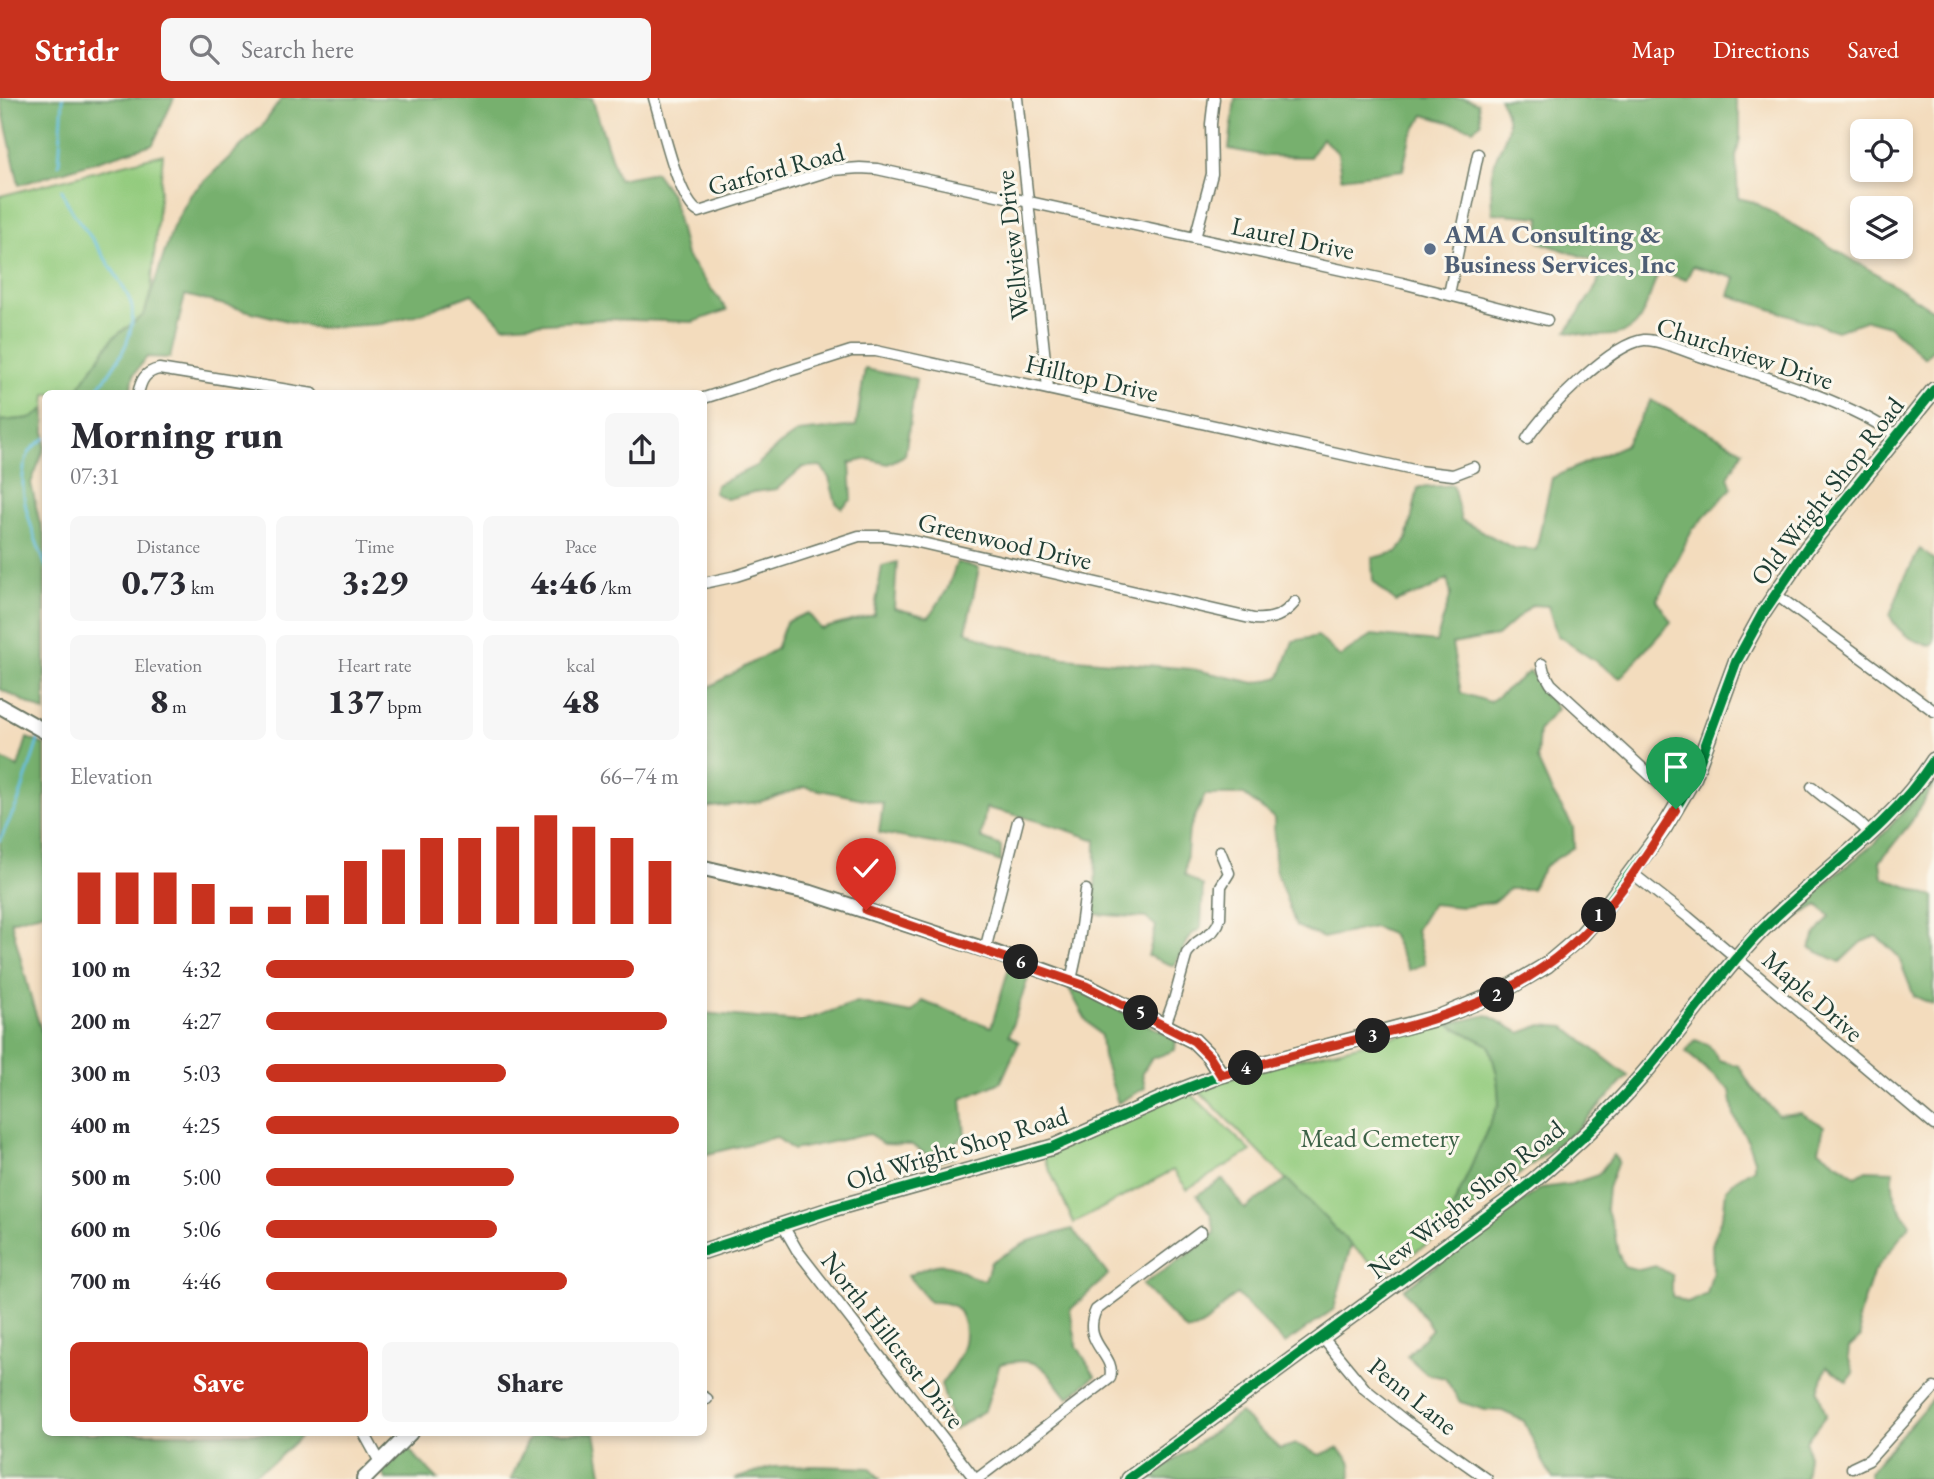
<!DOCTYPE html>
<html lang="en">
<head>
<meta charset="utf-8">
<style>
  body { margin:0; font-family:"EB Garamond",serif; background:#f7f7f7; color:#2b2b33; height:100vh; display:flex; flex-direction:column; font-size:26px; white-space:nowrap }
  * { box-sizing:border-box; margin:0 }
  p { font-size:23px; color:#7c7c81 }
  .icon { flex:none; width:38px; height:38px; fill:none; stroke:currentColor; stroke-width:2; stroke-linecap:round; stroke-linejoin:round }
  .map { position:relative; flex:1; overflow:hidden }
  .drawer { position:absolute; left:42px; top:292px; width:665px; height:1046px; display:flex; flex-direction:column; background:#fff; border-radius:10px; box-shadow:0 4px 10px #0003 }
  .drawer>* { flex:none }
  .fabs { position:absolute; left:1850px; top:21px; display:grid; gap:14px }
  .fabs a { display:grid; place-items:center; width:63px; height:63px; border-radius:10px; background:#fff; box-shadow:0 4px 10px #0003; font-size:35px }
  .pin { position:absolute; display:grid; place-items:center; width:60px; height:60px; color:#fff; margin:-72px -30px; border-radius:50% 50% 50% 0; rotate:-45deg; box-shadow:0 0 7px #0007 }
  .pin .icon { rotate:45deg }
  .km { position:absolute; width:35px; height:35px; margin:-18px; border-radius:50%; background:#222; color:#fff; font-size:19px; line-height:35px; text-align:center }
  .round { display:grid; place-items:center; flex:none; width:74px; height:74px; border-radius:10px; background:#f7f7f7 }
  .headline { display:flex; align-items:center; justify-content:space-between; height:119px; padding:0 28px }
  h1 { font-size:38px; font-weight:800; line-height:52px }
  .metrics { display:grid; grid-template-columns:repeat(3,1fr); gap:10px; height:119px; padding:7px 28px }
  .metrics div { display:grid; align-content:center; border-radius:10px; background:#f7f7f7; text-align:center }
  .metrics b { font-size:35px; font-weight:800 }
  .metrics small { font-size:19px; font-weight:400 }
  .metrics p { font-size:19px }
  .chart { height:196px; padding:14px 28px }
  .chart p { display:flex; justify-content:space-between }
  .chart svg { width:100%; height:126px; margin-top:7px; stroke:#c8321e; stroke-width:6 }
  .cta { display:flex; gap:14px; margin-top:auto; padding:14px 28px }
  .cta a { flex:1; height:80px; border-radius:10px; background:#c8321e; color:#fff; font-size:28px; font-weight:800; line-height:80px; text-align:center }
  .cta a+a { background:#f7f7f7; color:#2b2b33 }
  ul { padding:0 28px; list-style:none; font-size:23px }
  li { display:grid; grid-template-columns:112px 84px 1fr; align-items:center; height:52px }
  li i { height:18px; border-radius:9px; background:#c8321e }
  header { display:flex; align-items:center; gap:42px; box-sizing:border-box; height:98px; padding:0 35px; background:#c8321e; color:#fff }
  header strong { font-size:33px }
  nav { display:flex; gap:38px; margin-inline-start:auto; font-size:24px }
  .search { width:490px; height:63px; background:#f7f7f7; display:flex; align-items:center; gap:18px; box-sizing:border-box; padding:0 24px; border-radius:10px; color:#7c7c81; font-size:26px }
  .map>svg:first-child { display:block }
  .green { fill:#94cc7f; stroke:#5a845a; stroke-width:2 }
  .forest { fill:#77b06e; stroke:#4b7651; stroke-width:2 }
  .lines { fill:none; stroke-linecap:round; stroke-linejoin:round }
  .stream { stroke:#68c1e5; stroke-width:2.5 }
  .street-casing { stroke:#697564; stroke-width:13 }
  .secondary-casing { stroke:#697564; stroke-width:18 }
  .street { stroke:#fff; stroke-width:10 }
  .secondary { stroke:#fff; stroke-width:14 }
  .cycleway-casing { stroke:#fbf7ec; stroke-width:15 }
  .cycleway { stroke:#00873e; stroke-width:10 }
  .route-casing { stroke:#fff; stroke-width:14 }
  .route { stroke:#c8321e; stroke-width:9 }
  .service-dot { fill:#5c6f8a; stroke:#fbf7ec; stroke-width:2.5 }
  .labels { text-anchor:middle; stroke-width:6; stroke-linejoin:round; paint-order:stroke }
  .street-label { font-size:26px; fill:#1f3d34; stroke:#fbf7ec }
  .service-label { font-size:26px; font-weight:bold; fill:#4e5e75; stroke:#fbf7ec; text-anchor:start }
  .park-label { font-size:26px; fill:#3c6147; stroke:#fbf7ec }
</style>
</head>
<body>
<header>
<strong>Stridr</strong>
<div class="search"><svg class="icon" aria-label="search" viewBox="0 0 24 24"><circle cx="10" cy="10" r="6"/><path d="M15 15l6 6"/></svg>Search here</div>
<nav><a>Map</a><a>Directions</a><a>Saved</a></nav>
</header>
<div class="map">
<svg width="1934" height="1381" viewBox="0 0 1934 1381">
  <rect width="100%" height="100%" fill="#fbf7ec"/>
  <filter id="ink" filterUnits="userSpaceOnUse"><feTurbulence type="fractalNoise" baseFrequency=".0143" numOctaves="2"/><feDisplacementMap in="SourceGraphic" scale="14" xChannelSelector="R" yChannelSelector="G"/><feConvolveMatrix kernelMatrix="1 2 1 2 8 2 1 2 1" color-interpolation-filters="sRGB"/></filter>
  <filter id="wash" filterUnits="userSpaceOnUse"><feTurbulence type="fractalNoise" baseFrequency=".00686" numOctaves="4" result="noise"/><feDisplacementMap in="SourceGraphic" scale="28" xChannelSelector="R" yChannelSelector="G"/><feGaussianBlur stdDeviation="1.57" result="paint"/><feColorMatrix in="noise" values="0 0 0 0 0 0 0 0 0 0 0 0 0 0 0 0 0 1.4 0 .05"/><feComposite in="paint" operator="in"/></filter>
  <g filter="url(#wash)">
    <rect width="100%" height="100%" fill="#f3dcbd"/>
    <g class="green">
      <polygon points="163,56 151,193 144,217 113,240 77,292 70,296 46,296 45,311 32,320 0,323 0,98"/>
      <polygon points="1448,926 1489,947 1497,976 1499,1005 1441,1137 1383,1175 1351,1147 1197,991 1286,964"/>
      <polygon points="1187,992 1251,1053 1187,1091 1173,1072 1074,1125 1043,1058"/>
    </g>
    <g class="forest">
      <polygon points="0,0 174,0 153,46 19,87"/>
      <polygon points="282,0 592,0 618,81 655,74 672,98 686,157 727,212 693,224 605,221 503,228 472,196 423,215 381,226 316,230 185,197 170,260 147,259 134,276 130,296 70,296 77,292 113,240 144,217 173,129 191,96 262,28"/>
      <polygon points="1235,0 1464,0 1478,5 1481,25 1473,31 1424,17 1410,39 1403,72 1341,80 1338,55 1322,40 1310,59 1266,58 1229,51"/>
      <path d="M 1499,0 L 1735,0 L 1740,21 L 1740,40 L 1736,59 L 1738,100 L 1754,104 L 1882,179 L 1934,213 L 1934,250 L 1925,260 L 1889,228 L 1867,222 L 1837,233 L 1729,197 L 1735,180 L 1693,168 L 1686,182 L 1659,173 C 1652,189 1647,212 1637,225 C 1623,243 1586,238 1567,233 L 1597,187 L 1602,165 L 1539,144 L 1540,119 L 1492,115 C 1492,102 1490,87 1492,75 C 1498,41 1520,36 1499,0 Z"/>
      <polygon points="865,271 916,281 905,357 888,366 868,361 850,365 852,401 842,410 836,405 829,380 821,368 803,369 777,391 754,394 727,401 714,395 716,387 756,368 779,347 798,334 856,328"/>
      <path d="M 1651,302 L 1743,353 L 1728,379 L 1732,390 L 1692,432 L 1657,502 L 1671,524 L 1620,580 L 1557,537 L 1548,508 L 1532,507 L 1497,538 L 1452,546 L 1461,595 L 1490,604 L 1530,573 L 1557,611 L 1539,632 L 1537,661 L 1551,692 L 1573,729 L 1574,749 L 1545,768 L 1531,791 L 1509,791 L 1494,804 L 1462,809 L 1432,806 L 1416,832 L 1425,866 L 1409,872 L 1391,836 L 1374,829 L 1323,840 L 1296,828 L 1275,770 L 1274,720 L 1244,697 L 1205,697 L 1189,732 L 1185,777 L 1203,788 L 1201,830 L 1191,837 L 1174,868 L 1148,858 L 1156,828 L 1146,820 L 1095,816 L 1096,742 C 1060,729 1024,718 986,710 L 981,740 L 1001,748 L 1001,764 L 964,751 L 879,735 L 883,705 L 805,689 L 759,704 L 704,710 L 704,592 L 776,551 L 786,524 L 808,515 L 821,531 L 874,517 L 882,468 L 897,464 L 894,510 L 929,519 L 947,492 L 957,464 L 979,470 L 966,533 L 994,546 L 1065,560 L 1192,571 L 1255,585 L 1280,579 L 1293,543 L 1318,538 L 1340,559 L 1372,537 L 1436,544 L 1451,496 L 1447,481 L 1431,491 L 1395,504 L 1373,483 L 1372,460 L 1397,454 L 1407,442 L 1418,390 L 1453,387 L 1461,422 L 1513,450 L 1536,452 L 1552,380 L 1625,347 Z"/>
      <polygon points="45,311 45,349 31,385 39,422 45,439 45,614 0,591 0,323 32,320"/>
      <path d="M 1920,451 L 1934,462 L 1934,543 L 1931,547 C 1913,544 1898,534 1890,518 L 1904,481 Z"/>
      <polygon points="27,640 45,647 45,814 11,823 32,904 45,944 46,1335 304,1335 275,1363 245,1381 0,1381 0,660 18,669"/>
      <polygon points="1928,686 1934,686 1909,727 1880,763 1882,779 1934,799 1934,907 1914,898 1898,858 1877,838 1861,844 1840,864 1810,850 1814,839 1830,818 1818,807 1776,830 1805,802 1876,744"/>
      <polygon points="1009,870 1029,877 1009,937 1019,944 1001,984 962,1001 965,1038 954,1046 955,1059 938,1064 912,1047 882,1046 870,1036 793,1052 776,1039 704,1057 704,915 800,924 857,904 911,915 922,903 991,929"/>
      <polygon points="1069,891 1079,892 1176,941 1175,952 1151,961 1142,975 1145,990 1118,1005 1103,959 1101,938 1086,922"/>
      <polygon points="1487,917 1520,935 1542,927 1565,929 1628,978 1575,1033 1441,1137 1499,1005 1497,976 1489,947 1448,926"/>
      <path d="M 1695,942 L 1708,946 L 1719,962 L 1739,968 L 1753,991 L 1778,1017 L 1801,1015 L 1824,1028 L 1819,1052 L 1856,1078 L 1866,1072 L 1893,1073 C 1892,1099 1895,1105 1910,1126 L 1873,1176 L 1858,1221 L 1861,1239 L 1849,1250 L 1848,1259 L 1854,1275 L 1847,1284 L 1827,1268 L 1818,1293 L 1826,1317 L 1806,1343 L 1808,1358 L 1805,1381 L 1553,1381 L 1541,1360 L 1524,1323 L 1502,1313 L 1485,1312 L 1460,1304 L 1445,1280 L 1427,1276 L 1407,1258 L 1432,1231 L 1404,1191 L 1541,1090 L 1571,1086 L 1598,1077 L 1613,1057 L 1618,1063 L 1608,1090 L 1606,1110 L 1615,1137 L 1618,1155 L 1624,1168 L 1639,1172 L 1656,1168 L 1672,1177 L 1672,1198 L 1688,1205 L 1707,1196 L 1713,1172 L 1712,1147 L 1724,1111 L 1726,1091 L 1735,1082 L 1754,1070 L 1754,1062 L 1748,1044 L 1734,1018 L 1730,992 L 1686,954 Z"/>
      <path d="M 1223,1081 L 1244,1111 L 1287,1081 L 1351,1147 L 1334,1211 L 1285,1246 L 1237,1196 C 1216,1210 1213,1228 1187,1233 L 1142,1187 L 1193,1153 L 1215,1135 L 1211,1117 L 1197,1097 Z"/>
      <path d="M 1072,1131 L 1108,1177 L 1070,1212 L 1077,1248 L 1095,1278 L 1068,1300 C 1045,1272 1042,1256 1000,1266 L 985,1312 L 954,1332 L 941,1286 C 955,1267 972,1245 962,1220 C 960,1214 958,1210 952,1207 C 946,1204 937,1204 930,1204 L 908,1178 C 923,1170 942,1161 958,1171 C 968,1177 973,1180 985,1182 L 991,1164 L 1029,1143 Z"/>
      <polygon points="1934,1299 1934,1381 1870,1381 1869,1374"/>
      <path d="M 1240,1315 L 1280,1351 L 1296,1346 L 1320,1357 L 1337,1350 C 1349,1360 1355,1365 1350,1381 L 1148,1381 Z"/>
      <polygon points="538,1335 595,1335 603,1381 511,1381 528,1342"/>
      <polygon points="407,1350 438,1381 386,1381 381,1373"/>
      <polygon points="816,1368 871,1370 880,1381 734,1381 773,1369"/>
    </g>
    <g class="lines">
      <g class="stream">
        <polyline points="59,66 63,0"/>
        <path d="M 62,92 C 68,110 79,123 90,138 C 99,151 130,196 132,209 C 136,242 113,272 93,296"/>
        <path d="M 46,340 C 40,344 32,349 29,355 C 12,389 34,436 46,469"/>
        <polyline points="0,742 18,704 40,637"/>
      </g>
    </g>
  </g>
  <g filter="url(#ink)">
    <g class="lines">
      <defs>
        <g id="street">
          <path d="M 654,0 C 662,25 678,103 699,114 L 832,72 L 860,70 L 877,71 L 1402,185 L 1547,222"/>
          <polyline points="1017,0 1048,290"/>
          <polyline points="1195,140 1212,76 1211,26 1214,0"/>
          <polyline points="1449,196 1478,56"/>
          <path d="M 138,296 C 141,282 145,274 159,271 L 313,296"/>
          <polyline points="704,300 851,253 876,253 1418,373 1453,377 1474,369"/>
          <path d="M 1527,341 C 1543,314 1612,245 1644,242 C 1658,241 1685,253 1700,258 C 1761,278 1845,301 1897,338"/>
          <path d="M 704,485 L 736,478 L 859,438 L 884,438 L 909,442 L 1254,521 C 1273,522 1283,518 1295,504"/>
          <polyline points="1775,496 1934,613"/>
          <polyline points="1542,566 1544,574 1551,586 1680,705"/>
          <path d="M 1812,689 C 1831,707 1856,717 1870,737"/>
          <polyline points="1632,775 1688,819 1934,1027"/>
          <polyline points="985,852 1018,723"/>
          <polyline points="1071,882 1078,850 1086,792"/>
          <polyline points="1165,927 1174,902 1187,855 1196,845 1213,833 1218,826 1220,820 1221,788 1229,775 1220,753"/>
          <polyline points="782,1126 797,1152 975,1381"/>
          <polyline points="1322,1239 1365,1291 1405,1323 1487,1381"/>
          <polyline points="704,1299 707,1301"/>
          <polyline points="364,1335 381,1366"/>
          <polyline points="1852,1370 1869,1362 1934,1290"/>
          <path d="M 977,1381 L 1110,1280 C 1117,1256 1080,1246 1096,1212 L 1201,1134"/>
        </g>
        <g id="secondary">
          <polyline points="0,608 46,634"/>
          <polyline points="704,770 811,795 992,854 1086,888 1194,943 1209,958 1221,977"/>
          <polyline points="704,1153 832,1111 1053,1049 1180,993 1221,977 1440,919 1501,894 1547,867 1581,838 1601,815 1664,730 1694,679 1736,564 1763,515 1807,450 1934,292"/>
          <polyline points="364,1381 410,1335"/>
          <path d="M 1129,1381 L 1509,1102 C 1557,1065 1601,1025 1640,980 C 1681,933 1715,881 1758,836 C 1817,775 1887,735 1934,662"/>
        </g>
      </defs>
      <use href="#street" class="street-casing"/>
      <use href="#secondary" class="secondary-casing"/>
      <use href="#street" class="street"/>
      <use href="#secondary" class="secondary"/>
      <defs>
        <g id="cycleway">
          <polyline points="704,1153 832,1111 1053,1049 1180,993 1221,977 1440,919 1501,894 1547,867 1581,838 1601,815 1664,730 1694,679 1736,564 1763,515 1807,450 1934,292"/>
          <path d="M 1129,1381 L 1509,1102 C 1557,1065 1601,1025 1640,980 C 1681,933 1715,881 1758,836 C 1817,775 1887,735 1934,662"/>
        </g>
      </defs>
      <use href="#cycleway" class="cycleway-casing"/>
      <use href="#cycleway" class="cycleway"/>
    </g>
  </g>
  <g class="lines" filter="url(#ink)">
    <defs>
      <path id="route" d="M 866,812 L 1086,888 L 1194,943 L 1209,958 L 1221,977 C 1251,969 1282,960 1313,952 C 1403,930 1497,912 1568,850 C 1612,813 1645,759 1676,711"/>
    </defs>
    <use href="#route" class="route-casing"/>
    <use href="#route" class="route"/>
  </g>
  <circle class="service-dot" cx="1430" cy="151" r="7"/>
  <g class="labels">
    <g class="street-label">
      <text transform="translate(776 71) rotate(-15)" y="9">Garford Road</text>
      <text transform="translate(1293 140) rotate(12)" y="9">Laurel Drive</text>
      <text transform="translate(1012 147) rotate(-96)" y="9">Wellview Drive</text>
      <text transform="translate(1745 255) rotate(18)" y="9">Churchview Drive</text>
      <text transform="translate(1092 280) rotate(13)" y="9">Hilltop Drive</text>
      <text transform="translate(1827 393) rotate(-52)" y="9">Old Wright Shop Road</text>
      <text transform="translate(1005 443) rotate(13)" y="9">Greenwood Drive</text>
      <text transform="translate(1813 898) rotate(41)" y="9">Maple Drive</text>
      <text transform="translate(957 1050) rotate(-17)" y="9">Old Wright Shop Road</text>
      <text transform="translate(1466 1101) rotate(-38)" y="9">New Wright Shop Road</text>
      <text transform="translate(893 1242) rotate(52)" y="9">North Hillcrest Drive</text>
      <text transform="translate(1413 1298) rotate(39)" y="9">Penn Lane</text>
    </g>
    <g class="service-label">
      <text x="1444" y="145">AMA Consulting &amp;<tspan x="1444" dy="30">Business Services, Inc</tspan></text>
    </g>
    <g class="park-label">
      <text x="1380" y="1049">Mead Cemetery</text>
    </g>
  </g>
</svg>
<div class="fabs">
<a><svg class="icon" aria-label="locate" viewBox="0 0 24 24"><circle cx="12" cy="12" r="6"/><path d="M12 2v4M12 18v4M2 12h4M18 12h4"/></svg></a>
<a><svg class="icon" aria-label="layers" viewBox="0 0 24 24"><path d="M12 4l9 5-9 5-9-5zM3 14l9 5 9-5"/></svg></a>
</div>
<div class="pin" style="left:1676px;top:711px;background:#1e9e55"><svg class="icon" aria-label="arrive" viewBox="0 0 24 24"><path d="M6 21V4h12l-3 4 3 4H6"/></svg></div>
<div class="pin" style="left:866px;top:812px;background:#d93025"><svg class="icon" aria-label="check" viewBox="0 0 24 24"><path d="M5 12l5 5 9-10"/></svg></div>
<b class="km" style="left:1599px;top:817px">1</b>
<b class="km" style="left:1497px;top:897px">2</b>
<b class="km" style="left:1373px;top:938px">3</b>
<b class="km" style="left:1246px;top:970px">4</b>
<b class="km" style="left:1141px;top:915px">5</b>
<b class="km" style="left:1021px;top:864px">6</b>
<section class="drawer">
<div class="headline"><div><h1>Morning run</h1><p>07:31</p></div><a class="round"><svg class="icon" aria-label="share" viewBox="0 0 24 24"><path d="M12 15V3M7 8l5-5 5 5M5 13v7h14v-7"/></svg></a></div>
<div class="metrics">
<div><p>Distance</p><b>0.73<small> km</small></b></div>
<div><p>Time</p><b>3:29</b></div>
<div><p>Pace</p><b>4:46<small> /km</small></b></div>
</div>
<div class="metrics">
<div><p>Elevation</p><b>8<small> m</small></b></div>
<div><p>Heart rate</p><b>137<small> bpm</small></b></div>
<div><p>kcal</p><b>48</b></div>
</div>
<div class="chart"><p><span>Elevation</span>66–74 m</p>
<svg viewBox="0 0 160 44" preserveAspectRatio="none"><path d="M5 44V26M15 44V26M25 44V26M35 44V30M45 44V38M55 44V38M65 44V34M75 44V22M85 44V18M95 44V14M105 44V14M115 44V10M125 44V6M135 44V10M145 44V14M155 44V22"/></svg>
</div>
<ul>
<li><b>100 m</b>4:32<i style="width:89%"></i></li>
<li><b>200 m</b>4:27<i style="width:97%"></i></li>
<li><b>300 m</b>5:03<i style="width:58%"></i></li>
<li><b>400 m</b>4:25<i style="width:100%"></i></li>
<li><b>500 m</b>5:00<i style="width:60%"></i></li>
<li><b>600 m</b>5:06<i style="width:56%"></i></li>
<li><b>700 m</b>4:46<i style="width:73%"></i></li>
</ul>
<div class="cta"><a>Save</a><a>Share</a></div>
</section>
</div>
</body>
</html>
